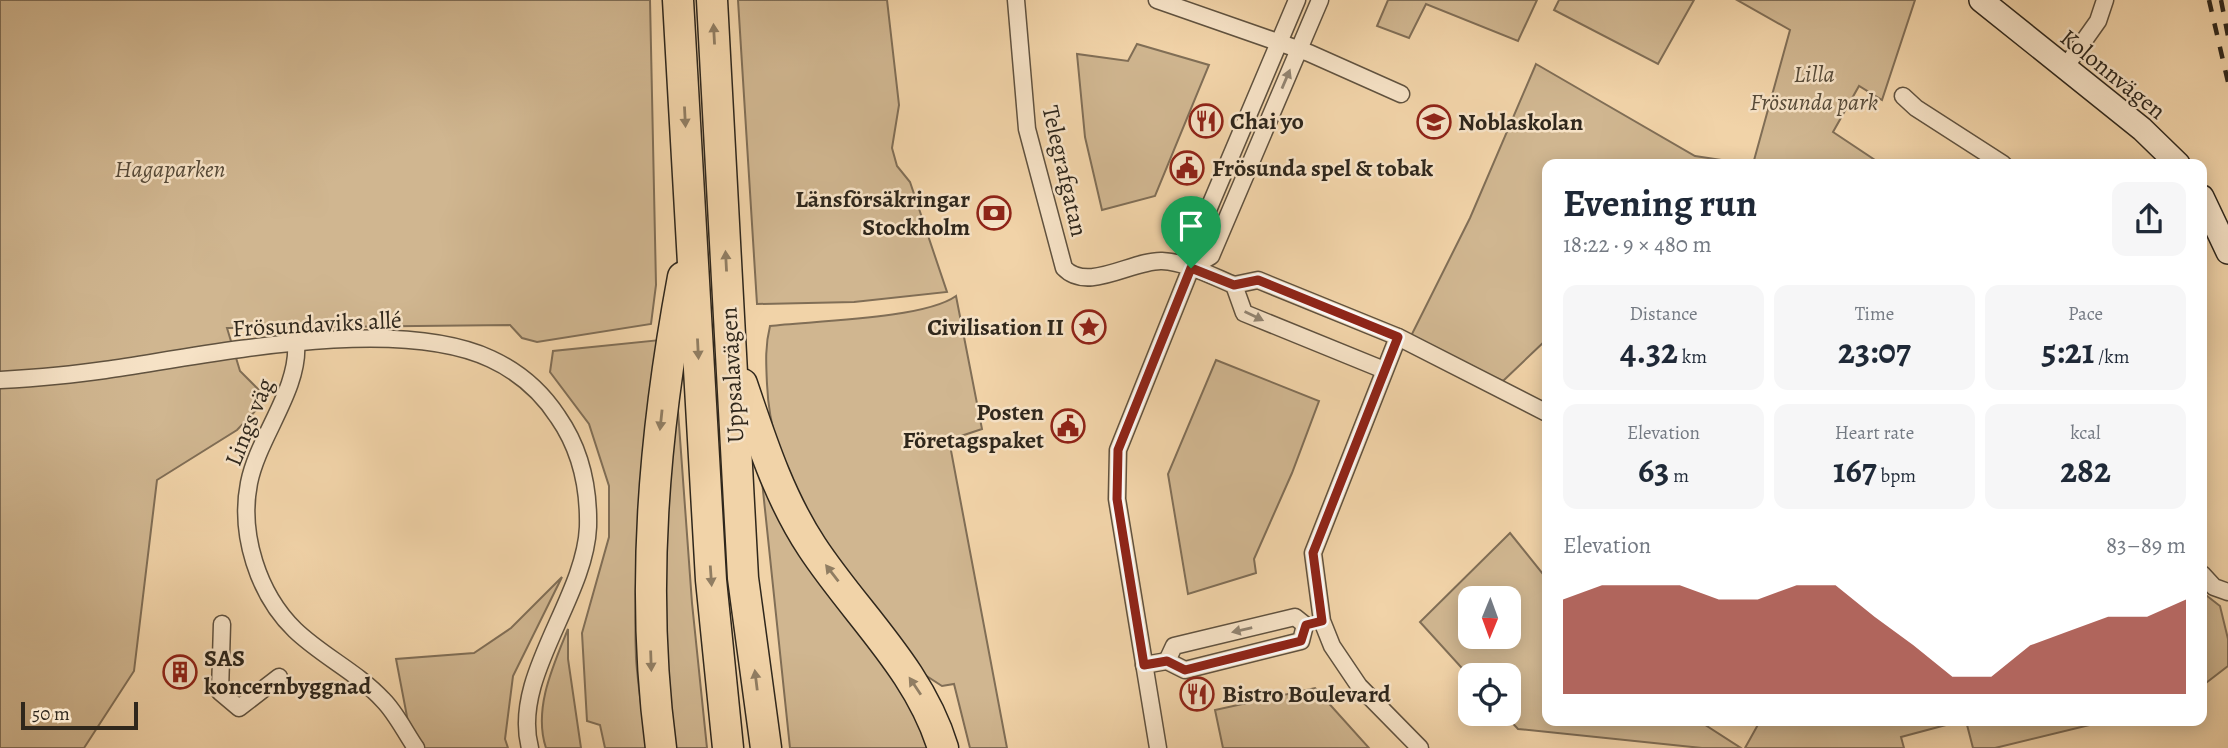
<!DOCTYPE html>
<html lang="en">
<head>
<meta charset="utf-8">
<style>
  body { margin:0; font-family:Alegreya,serif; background:#f6f6f7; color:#1f2937; height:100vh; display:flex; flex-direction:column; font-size:26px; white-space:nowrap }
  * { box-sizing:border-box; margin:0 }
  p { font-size:23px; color:#747a83 }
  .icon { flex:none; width:38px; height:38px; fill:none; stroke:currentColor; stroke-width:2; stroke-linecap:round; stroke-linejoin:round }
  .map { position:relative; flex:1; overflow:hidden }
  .panel { position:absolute; left:1542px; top:159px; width:665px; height:567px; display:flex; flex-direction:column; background:#fff; border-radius:14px; box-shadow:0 4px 18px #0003 }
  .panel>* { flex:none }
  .needle { width:46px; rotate:181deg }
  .fabs { position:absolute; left:1458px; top:586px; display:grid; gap:14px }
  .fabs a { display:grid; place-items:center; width:63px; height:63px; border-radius:14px; background:#fff; box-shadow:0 4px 18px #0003; font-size:35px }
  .scale { position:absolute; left:21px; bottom:18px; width:117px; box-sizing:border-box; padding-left:7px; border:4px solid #2f271c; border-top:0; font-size:19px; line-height:24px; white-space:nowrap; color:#2f271c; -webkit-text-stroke:5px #f6e2c6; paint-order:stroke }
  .pin { position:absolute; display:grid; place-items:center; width:60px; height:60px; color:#fff; margin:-72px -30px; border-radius:50% 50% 50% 0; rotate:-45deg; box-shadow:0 0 7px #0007 }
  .pin .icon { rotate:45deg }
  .round { display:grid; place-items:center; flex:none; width:74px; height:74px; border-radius:14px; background:#f6f6f7 }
  .overview { display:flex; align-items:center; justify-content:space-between; height:119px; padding:0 21px }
  h1 { font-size:38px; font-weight:600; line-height:52px }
  .metrics { display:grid; grid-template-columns:repeat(3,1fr); gap:10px; height:119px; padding:7px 21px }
  .metrics div { display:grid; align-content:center; border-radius:14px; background:#f6f6f7; text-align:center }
  .metrics b { font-size:35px; font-weight:600 }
  .metrics small { font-size:19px; font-weight:400 }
  .metrics p { font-size:19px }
  .chart { height:196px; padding:14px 21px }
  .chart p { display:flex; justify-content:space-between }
  .chart svg { width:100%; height:126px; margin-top:7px; fill:#8f2418; opacity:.7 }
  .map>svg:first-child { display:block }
  .green { fill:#d0b690; stroke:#806e56; stroke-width:2; fill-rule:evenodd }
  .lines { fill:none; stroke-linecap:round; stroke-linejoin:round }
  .street-casing { stroke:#60523f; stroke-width:19 }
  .secondary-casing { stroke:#2f271c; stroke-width:26 }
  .highway-casing { stroke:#2f271c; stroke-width:33 }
  .street { stroke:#f6e2c6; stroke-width:16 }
  .secondary { stroke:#f6e2c6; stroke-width:23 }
  .highway { stroke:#f1d3a8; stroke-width:30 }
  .rail { stroke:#2f271c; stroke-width:4.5; stroke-dasharray:12 12; stroke-linecap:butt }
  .oneway { fill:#907d62 }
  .oneway2 { fill:#928471 }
  .route-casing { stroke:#fff; stroke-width:14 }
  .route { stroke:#8f2418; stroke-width:9 }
  .labels { text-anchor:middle; stroke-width:5; stroke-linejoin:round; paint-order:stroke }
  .park-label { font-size:24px; font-style:italic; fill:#574b39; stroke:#f6e2c6 }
  .street-label { font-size:24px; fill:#2f271c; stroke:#f6e2c6 }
  .poi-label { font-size:24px; font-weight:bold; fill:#2f271c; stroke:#f6e2c6; text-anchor:start }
</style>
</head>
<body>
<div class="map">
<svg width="2228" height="748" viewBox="0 0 2228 748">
  <rect width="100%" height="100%" fill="#f1d3a8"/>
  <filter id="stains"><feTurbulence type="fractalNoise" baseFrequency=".00286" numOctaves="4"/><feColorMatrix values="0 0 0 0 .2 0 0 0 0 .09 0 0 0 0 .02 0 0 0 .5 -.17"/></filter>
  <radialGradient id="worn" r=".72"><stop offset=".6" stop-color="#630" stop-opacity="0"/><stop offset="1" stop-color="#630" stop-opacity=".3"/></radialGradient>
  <g class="green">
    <polygon points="0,0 650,0 656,285 651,324 537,342 522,338 510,325 227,328 240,371 259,390 264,402 237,430 157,480 134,671 84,748 0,748"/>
    <polygon points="738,0 887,0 899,105 892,148 897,166 910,182 947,292 854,302 757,304"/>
    <polygon points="1388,0 1537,0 1518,41 1426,4 1409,38 1377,26"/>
    <polygon points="1559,0 1694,0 1658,64 1554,10"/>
    <polygon points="1737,0 1915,0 1882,100 1859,86 1833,132 1881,164 1753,164 1790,30"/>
    <polygon points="1137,44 1209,65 1155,196 1102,210 1085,137 1077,54 1128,61"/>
    <polygon points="1536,64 1695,156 1748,164 1547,164 1547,339 1503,381 1409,340 1470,218"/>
    <path d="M 956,296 L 982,429 L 949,440 L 1007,748 L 970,748 L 954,684 L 942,686 L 922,673 C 855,585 772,501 767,384 C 766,363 765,346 770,326 C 813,321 924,319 956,296 Z"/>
    <path d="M 660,340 C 646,446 632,551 636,658 C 638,688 643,718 647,748 L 605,748 L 600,725 L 587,721 L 582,633 L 609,537 L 609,486 L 589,424 L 550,372 L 553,351 Z"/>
    <polygon points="674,356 692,603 707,748 670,748 660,661"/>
    <polygon points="1216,360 1319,401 1292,473 1254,559 1256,573 1188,594 1168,474"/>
    <polygon points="760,462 905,688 933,748 790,748"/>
    <path d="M 1510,533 L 1547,579 L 1547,721 L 1699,721 L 1741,748 L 1702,748 L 1518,729 L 1504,714 L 1508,714 L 1508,676 L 1470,677 L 1420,622 ZM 1508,598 L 1508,637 L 1470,637 L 1470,598 Z"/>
    <polygon points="562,577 513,676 505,739 508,748 424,748 409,727 396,659 474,653 511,628"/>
    <polygon points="2202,592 2220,606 2228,639 2228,666 2202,686"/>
    <path d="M 568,629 L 568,659 L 581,748 L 546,748 C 533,709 553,666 568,629 Z"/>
    <polygon points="1315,688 1369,748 1223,748 1215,710"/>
    <polygon points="1760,721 1961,721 1901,737 1904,748 1745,748"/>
    <polygon points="1966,721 2106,721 1995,748 1973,748"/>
  </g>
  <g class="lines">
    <defs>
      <g id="street">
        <path d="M 1016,0 L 1027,129 L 1064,268 C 1088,293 1132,260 1162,261 C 1186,262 1212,276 1234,285"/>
        <polyline points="1157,0 1309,53 1401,94"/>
        <polyline points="2064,69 2098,21 2105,0"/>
        <polyline points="1903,96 1916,108 2003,164"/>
        <polyline points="1191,268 1211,256 1320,0"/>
        <polyline points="1398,337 1313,553 1322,621 1332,646 1359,686 1420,748"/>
        <path d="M 296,343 C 300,389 258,437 249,483 C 239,534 258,594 295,630 C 322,656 357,672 383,700 C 396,713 405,732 416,748"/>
        <polyline points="1384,370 1244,313 1234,285 1258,280 1398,337 1547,413"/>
        <path d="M 0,380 C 35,378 71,375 105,370 C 209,355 395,314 491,359 C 519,372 541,391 558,417 C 581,450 589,486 588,527 C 585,599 511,677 530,748"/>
        <polyline points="2202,574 2214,587 2228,592"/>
        <polyline points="222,624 220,692 239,708 279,677"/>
        <polyline points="1167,661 1174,646 1295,617 1305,625"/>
        <polyline points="1144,665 1167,661 1185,670 1301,641 1305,625"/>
        <polyline points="1158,748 1117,499 1118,450 1191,268 1192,248 1297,0"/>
      </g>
      <g id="secondary">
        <polyline points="1981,0 2142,129 2178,164"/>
        <polyline points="2202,197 2228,252"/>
      </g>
      <g id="highway">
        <polyline points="678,0 711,580 728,748"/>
        <polyline points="712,0 743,578 766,748"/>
        <path d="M 742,384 C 761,440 779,497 812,547 C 856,614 919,669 943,748"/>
        <path d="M 661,748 C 640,590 654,433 683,277"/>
      </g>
    </defs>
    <use href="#street" class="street-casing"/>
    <use href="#secondary" class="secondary-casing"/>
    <use href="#highway" class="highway-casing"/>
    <use href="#street" class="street"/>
    <use href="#secondary" class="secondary"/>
    <use href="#highway" class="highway"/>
    <g class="rail">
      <polyline points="2209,0 2228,82"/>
      <polyline points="2221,0 2228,36"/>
    </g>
  </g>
  <defs><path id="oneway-solid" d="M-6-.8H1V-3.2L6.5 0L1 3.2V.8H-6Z" transform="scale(1.75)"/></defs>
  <g class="oneway">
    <use href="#oneway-solid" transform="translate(714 34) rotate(-93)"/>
    <use href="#oneway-solid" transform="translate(685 117) rotate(87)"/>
    <use href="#oneway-solid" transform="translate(726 261) rotate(-93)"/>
    <use href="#oneway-solid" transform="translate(698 349) rotate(87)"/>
    <use href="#oneway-solid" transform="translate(661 420) rotate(96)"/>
    <use href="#oneway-solid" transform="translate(832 573) rotate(-128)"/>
    <use href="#oneway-solid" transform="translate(711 576) rotate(86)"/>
    <use href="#oneway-solid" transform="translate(651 661) rotate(88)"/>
    <use href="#oneway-solid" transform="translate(756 680) rotate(-97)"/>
    <use href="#oneway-solid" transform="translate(915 686) rotate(-124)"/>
  </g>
  <g class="oneway2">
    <use href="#oneway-solid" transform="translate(1286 79) rotate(-67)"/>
    <use href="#oneway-solid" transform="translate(1254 316) rotate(26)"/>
    <use href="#oneway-solid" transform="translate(1242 630) rotate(167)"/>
  </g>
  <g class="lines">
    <defs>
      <polygon id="route" points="1191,268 1234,285 1258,280 1398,337 1313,553 1322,621 1306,625 1301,641 1185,670 1167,661 1144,665 1117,499 1118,450"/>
    </defs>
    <use href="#route" class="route-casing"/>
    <use href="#route" class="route"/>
  </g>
  <defs>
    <symbol id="restaurant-ring" viewBox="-11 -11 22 22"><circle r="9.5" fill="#f6e2c6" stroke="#8f2418" stroke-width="1.5"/><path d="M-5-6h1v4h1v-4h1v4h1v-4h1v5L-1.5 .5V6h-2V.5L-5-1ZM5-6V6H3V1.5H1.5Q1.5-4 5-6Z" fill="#8f2418"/></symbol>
    <symbol id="school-ring" viewBox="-11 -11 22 22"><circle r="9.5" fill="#f6e2c6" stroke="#8f2418" stroke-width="1.5"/><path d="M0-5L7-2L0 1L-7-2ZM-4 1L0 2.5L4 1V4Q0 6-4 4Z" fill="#8f2418"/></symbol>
    <symbol id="civic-ring" viewBox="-11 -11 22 22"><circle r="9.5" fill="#f6e2c6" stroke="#8f2418" stroke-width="1.5"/><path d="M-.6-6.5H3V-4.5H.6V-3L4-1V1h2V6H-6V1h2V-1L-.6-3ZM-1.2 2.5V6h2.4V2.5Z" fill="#8f2418"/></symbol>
    <symbol id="bank-ring" viewBox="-11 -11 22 22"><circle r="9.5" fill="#f6e2c6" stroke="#8f2418" stroke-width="1.5"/><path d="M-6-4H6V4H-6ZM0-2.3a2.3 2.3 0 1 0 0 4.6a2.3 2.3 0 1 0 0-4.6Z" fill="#8f2418"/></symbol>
    <symbol id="sight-ring" viewBox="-11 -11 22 22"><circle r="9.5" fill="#f6e2c6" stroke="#8f2418" stroke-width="1.5"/><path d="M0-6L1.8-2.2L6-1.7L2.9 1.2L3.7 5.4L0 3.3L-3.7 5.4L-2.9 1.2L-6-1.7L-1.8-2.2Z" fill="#8f2418"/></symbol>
    <symbol id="building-ring" viewBox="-11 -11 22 22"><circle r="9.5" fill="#f6e2c6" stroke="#8f2418" stroke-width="1.5"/><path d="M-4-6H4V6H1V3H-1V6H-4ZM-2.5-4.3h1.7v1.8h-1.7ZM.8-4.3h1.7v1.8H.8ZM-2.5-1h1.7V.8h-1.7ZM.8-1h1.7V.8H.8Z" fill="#8f2418"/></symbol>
  </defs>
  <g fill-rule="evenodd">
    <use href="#restaurant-ring" x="1187" y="102" width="38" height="38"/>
    <use href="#school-ring" x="1415" y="103" width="38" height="38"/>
    <use href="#civic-ring" x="1168" y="149" width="38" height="38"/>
    <use href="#bank-ring" x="975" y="194" width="38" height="38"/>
    <use href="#sight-ring" x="1070" y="308" width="38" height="38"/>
    <use href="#civic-ring" x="1049" y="407" width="38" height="38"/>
    <use href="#building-ring" x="161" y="653" width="38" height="38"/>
    <use href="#restaurant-ring" x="1178" y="675" width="38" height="38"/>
  </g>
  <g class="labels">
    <g class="park-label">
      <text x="1814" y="82">Lilla<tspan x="1814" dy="28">Frösunda park</tspan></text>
      <text x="170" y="177">Hagaparken</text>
    </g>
    <g class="street-label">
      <text transform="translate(2113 74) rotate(39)" y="8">Kolonnvägen</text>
      <text transform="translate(1065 171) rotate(77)" y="8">Telegrafgatan</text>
      <text transform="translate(317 324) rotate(-3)" y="8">Frösundaviks allé</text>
      <text transform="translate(732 375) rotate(-93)" y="8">Uppsalavägen</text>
      <text transform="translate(249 422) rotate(-68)" y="8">Lings väg</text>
    </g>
    <g class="poi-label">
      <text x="1230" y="129">Chai yo</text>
      <text x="1458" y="130">Noblaskolan</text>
      <text x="1212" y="176">Frösunda spel &amp; tobak</text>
      <text x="970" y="207" text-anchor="end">Länsförsäkringar<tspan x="970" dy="28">Stockholm</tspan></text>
      <text x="1064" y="335" text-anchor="end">Civilisation II</text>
      <text x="1044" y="420" text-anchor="end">Posten<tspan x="1044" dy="28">Företagspaket</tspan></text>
      <text x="204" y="666">SAS<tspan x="204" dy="28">koncernbyggnad</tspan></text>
      <text x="1222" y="702">Bistro Boulevard</text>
    </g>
  </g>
  <rect width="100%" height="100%" filter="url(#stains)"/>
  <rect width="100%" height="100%" fill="url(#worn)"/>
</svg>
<div class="fabs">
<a><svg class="needle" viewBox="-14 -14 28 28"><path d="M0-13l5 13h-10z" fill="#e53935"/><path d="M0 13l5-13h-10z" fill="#747a83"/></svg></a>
<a><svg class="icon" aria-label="locate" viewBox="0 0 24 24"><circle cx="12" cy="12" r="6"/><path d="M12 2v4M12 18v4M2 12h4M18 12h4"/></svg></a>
</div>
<div class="scale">50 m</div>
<div class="pin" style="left:1191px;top:268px;background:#1e9e55"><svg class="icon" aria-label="arrive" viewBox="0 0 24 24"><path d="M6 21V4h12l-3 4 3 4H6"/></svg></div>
<section class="panel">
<div class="overview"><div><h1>Evening run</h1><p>18:22 · 9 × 480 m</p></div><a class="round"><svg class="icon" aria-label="share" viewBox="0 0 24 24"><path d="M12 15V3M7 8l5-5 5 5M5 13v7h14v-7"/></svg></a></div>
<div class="metrics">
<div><p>Distance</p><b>4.32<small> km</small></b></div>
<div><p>Time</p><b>23:07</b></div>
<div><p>Pace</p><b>5:21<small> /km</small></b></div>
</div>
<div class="metrics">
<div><p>Elevation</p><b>63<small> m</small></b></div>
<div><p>Heart rate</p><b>167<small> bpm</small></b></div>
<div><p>kcal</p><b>282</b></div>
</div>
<div class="chart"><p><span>Elevation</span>83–89 m</p>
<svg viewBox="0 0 160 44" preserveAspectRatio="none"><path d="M0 44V11L10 6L20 6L30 6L40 11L50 11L60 6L70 6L80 17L90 27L100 38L110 38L120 27L130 22L140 17L150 17L160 11V44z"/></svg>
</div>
</section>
</div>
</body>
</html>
